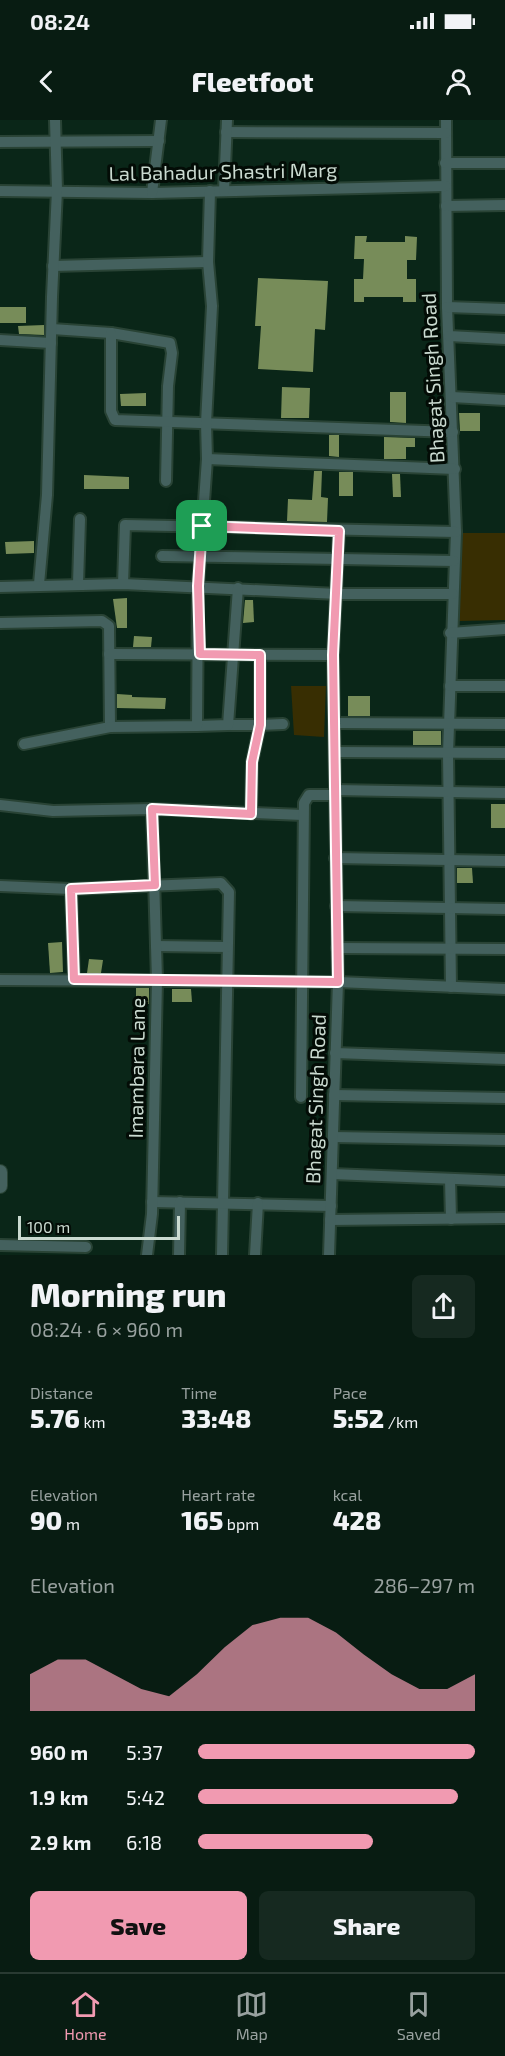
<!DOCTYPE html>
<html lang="en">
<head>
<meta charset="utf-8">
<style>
  body { margin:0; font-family:"Exo 2",sans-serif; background:#162920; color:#f1f3f6; height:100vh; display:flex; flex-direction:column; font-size:22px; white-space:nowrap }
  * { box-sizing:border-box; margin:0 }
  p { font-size:20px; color:#98a19f }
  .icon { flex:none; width:33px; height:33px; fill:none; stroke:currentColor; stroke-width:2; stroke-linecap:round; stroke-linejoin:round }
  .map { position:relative; height:1135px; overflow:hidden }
  .details { display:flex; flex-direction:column; background:#081c12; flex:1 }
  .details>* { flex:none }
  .scale { position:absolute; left:18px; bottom:15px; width:162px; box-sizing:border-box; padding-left:6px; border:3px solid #cadad0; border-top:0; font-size:16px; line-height:21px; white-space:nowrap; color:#cadad0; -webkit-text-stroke:4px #030c06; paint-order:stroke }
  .pin { position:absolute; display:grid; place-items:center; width:51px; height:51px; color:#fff; margin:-26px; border-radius:12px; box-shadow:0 3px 9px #0006 }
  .round { display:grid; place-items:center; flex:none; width:63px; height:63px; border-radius:9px; background:#162920 }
  .head { display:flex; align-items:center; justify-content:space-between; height:102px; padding:0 30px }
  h1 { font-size:33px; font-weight:800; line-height:45px }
  .metrics { display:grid; grid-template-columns:repeat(3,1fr); gap:9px; height:102px; padding:6px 30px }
  .metrics div { display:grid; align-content:center }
  .metrics b { font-size:26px; font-weight:800 }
  .metrics small { font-size:16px; font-weight:400 }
  .metrics p { font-size:16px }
  .chart { height:168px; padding:12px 30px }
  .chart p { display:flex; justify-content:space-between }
  .chart svg { width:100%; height:108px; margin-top:6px; fill:#f19ab1; opacity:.7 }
  .button { display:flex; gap:12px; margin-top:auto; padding:12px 30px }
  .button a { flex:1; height:69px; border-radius:9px; background:#f19ab1; color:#111; font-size:24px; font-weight:800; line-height:69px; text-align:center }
  .button a+a { background:#162920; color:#f1f3f6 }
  ul { padding:0 30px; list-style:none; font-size:20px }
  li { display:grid; grid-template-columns:96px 72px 1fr; align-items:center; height:45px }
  li i { height:15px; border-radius:8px; background:#f19ab1 }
  .status { display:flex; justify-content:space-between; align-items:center; height:42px; padding:0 30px; background:#081c12; direction:ltr }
  .status svg { height:16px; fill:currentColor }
  header { display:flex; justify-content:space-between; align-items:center; height:78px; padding:0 30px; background:#081c12; font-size:27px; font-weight:800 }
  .menu { display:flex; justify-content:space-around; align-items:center; height:84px; border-top:2px solid #293a32; background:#081c12; font-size:16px; color:#98a19f }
  .menu a { display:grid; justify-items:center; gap:3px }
  .menu .current { color:#f19ab1 }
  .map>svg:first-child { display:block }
  .green { fill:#382e02 }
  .building { fill:#778c59 }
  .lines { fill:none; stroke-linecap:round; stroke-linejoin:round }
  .minor-casing { stroke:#294335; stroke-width:14 }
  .tertiary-casing { stroke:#294335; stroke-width:16 }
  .minor { stroke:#44615e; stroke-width:10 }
  .tertiary { stroke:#44615e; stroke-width:14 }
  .route-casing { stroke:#fff; stroke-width:12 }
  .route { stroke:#f19ab1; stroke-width:8 }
  .labels { text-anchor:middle; stroke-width:6; stroke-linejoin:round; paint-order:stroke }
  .street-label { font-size:20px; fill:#cadad0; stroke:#030c06 }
</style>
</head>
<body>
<div class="status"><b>08:24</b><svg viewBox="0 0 49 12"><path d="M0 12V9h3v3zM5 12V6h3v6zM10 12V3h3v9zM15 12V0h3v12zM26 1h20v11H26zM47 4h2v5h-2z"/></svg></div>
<header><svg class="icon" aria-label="back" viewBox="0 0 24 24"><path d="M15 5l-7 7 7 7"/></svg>Fleetfoot<svg class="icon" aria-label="person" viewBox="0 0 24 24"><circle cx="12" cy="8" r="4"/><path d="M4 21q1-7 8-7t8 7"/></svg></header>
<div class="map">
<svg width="505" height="1135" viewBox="0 0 505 1135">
  <rect width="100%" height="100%" fill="#0a2618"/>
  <g class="green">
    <polygon points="463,413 505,413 505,500 459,501 458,455"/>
    <polygon points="291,566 326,566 324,617 294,615"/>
  </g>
  <g class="building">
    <polygon points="355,116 367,116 366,122 405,122 405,116 417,117 416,140 407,140 407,159 416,159 416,182 403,182 403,177 364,177 364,182 354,182 354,159 363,159 364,139 354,139"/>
    <polygon points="258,158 328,161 325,210 315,209 313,252 258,249 261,206 255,206"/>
    <rect x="0" y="187" width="26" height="16"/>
    <polygon points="44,205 44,215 19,214 18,206"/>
    <polygon points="282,267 310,268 309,298 281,298"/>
    <polygon points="390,272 406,272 406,303 390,302"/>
    <polygon points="146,273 146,286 121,286 120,274"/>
    <polygon points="459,293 480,293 480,311 460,311"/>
    <polygon points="329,315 339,315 339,337 329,336"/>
    <polygon points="384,317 415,318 415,327 406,327 406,339 384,339"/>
    <polygon points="314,351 322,351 321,377 328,378 327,402 287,401 288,379 312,380"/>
    <rect x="339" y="352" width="14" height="24"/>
    <polygon points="392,354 400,354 401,377 393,377"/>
    <polygon points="84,355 129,357 129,369 84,369"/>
    <polygon points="34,421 34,433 6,434 5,422"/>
    <polygon points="127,478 127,508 117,508 113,479"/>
    <polygon points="245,480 253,480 254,502 243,503"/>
    <polygon points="134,516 152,517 151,527 133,527"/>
    <polygon points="117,574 132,575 132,577 166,578 165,589 117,588"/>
    <rect x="348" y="576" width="22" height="20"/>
    <rect x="413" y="611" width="28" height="14"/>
    <rect x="491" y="684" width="14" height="24"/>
    <polygon points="457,748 472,748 473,763 457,763"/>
    <polygon points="62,822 63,852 50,853 48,823"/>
    <polygon points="89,839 103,840 101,853 87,853"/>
    <polygon points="136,868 149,868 149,884 136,883"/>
    <polygon points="172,869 191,869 192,882 172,882"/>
  </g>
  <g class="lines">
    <defs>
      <g id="minor">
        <polyline points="446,0 447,187 456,412 448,633 451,867"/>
        <polyline points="226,12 446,13"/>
        <polyline points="0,22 159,21"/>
        <polyline points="445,43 505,43"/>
        <polyline points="0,71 152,73 446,66"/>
        <polyline points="224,71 227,0"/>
        <polyline points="152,73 161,0"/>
        <polyline points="446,86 505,85"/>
        <polyline points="53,146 208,142"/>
        <polyline points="447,187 505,189"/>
        <polyline points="52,209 111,213 170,223 172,233 168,266 166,361"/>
        <polyline points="111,213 111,291 115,300 453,312"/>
        <polyline points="449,216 505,219"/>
        <polyline points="0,220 51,223"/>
        <polyline points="452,277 505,280"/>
        <polyline points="207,339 455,349"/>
        <polyline points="162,436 454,441"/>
        <polyline points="39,464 47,375 52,177 57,70 55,0"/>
        <polyline points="78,464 80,399"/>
        <polyline points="123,464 125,405 456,412"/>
        <polyline points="0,467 123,464 338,474 453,474"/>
        <polyline points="0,503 102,501 109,506 110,607 24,624"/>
        <polyline points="450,513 505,509"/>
        <polyline points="109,534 333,535"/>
        <polyline points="450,566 505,566"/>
        <polyline points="334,603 505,604"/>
        <polyline points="228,605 260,605 260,535"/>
        <polyline points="197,606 228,605 238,468"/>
        <polyline points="110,607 197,606 198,466 207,339 206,303 212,186 208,142 210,71"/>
        <polyline points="335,632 505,633"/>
        <polyline points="335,670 505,673"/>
        <polyline points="0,685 53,691 152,689 303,695"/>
        <polyline points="251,694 252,642 260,605 283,604"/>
        <polyline points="335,738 505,741"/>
        <polyline points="0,766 71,769 221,763 229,772 222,1135"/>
        <polyline points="71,769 74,859"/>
        <polyline points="336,786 505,789"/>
        <polyline points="156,826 227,827"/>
        <polyline points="337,828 505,829"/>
        <polyline points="0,860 338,862 505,869"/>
        <polyline points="335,933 505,939"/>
        <polyline points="334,975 505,978"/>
        <polyline points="301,977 304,683 309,675 335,675"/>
        <polyline points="333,1017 505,1020"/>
        <polyline points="332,1054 505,1061"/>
        <polyline points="450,1059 451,1099"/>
        <polyline points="152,1082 331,1086"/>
        <polyline points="330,1100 505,1098"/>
        <polyline points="0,1125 86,1127"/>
        <polyline points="147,1135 152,1094 157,860 152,689"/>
        <polyline points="179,1135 180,1082"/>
        <polyline points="255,1135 258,1083"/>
        <polyline points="329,1135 338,862 333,535 339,411"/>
      </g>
      <polyline id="tertiary" points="0,1052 0,1066"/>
    </defs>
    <use href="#minor" class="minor-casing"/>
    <use href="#tertiary" class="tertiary-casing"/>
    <use href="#minor" class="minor"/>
    <use href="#tertiary" class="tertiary"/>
  </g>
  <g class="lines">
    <defs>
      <polygon id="route" points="202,406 339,411 333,535 338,862 74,859 71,769 155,765 152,689 251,694 252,642 260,605 260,535 200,534 198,466"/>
    </defs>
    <use href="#route" class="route-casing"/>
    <use href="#route" class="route"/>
  </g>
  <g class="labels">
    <g class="street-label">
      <text transform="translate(223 52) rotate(-1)" y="7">Lal Bahadur Shastri Marg</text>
      <text transform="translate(433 258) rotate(-93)" y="7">Bhagat Singh Road</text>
      <text transform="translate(137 948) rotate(-89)" y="7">Imambara Lane</text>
      <text transform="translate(316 979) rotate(-88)" y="7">Bhagat Singh Road</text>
    </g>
  </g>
</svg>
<div class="scale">100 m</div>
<div class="pin" style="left:202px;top:406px;background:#1e9e55"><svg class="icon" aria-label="arrive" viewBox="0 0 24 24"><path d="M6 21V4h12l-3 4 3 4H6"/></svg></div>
</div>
<section class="details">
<div class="head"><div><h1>Morning run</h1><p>08:24 · 6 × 960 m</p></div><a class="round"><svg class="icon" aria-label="share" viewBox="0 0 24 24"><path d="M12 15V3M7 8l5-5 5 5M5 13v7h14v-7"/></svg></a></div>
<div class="metrics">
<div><p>Distance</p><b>5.76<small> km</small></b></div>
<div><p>Time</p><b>33:48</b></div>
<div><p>Pace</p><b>5:52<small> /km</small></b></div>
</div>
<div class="metrics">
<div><p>Elevation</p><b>90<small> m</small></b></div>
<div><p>Heart rate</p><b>165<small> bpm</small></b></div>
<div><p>kcal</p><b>428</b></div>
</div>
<div class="chart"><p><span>Elevation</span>286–297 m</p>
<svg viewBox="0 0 160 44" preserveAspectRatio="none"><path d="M0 44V29L10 23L20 23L30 29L40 35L50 38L60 29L70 18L80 9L90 6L100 6L110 12L120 21L130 29L140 35L150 35L160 29V44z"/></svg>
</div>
<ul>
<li><b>960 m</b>5:37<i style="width:100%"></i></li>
<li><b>1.9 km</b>5:42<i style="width:94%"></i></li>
<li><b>2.9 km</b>6:18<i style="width:63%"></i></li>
</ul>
<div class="button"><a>Save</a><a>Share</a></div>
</section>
<nav class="menu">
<a class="current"><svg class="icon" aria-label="home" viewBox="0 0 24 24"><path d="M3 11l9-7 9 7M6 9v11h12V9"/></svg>Home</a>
<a><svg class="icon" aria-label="map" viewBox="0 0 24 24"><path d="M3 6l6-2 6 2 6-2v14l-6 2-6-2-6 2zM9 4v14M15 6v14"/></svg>Map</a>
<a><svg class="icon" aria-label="saved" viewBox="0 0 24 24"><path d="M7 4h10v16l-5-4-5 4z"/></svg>Saved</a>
</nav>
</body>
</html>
